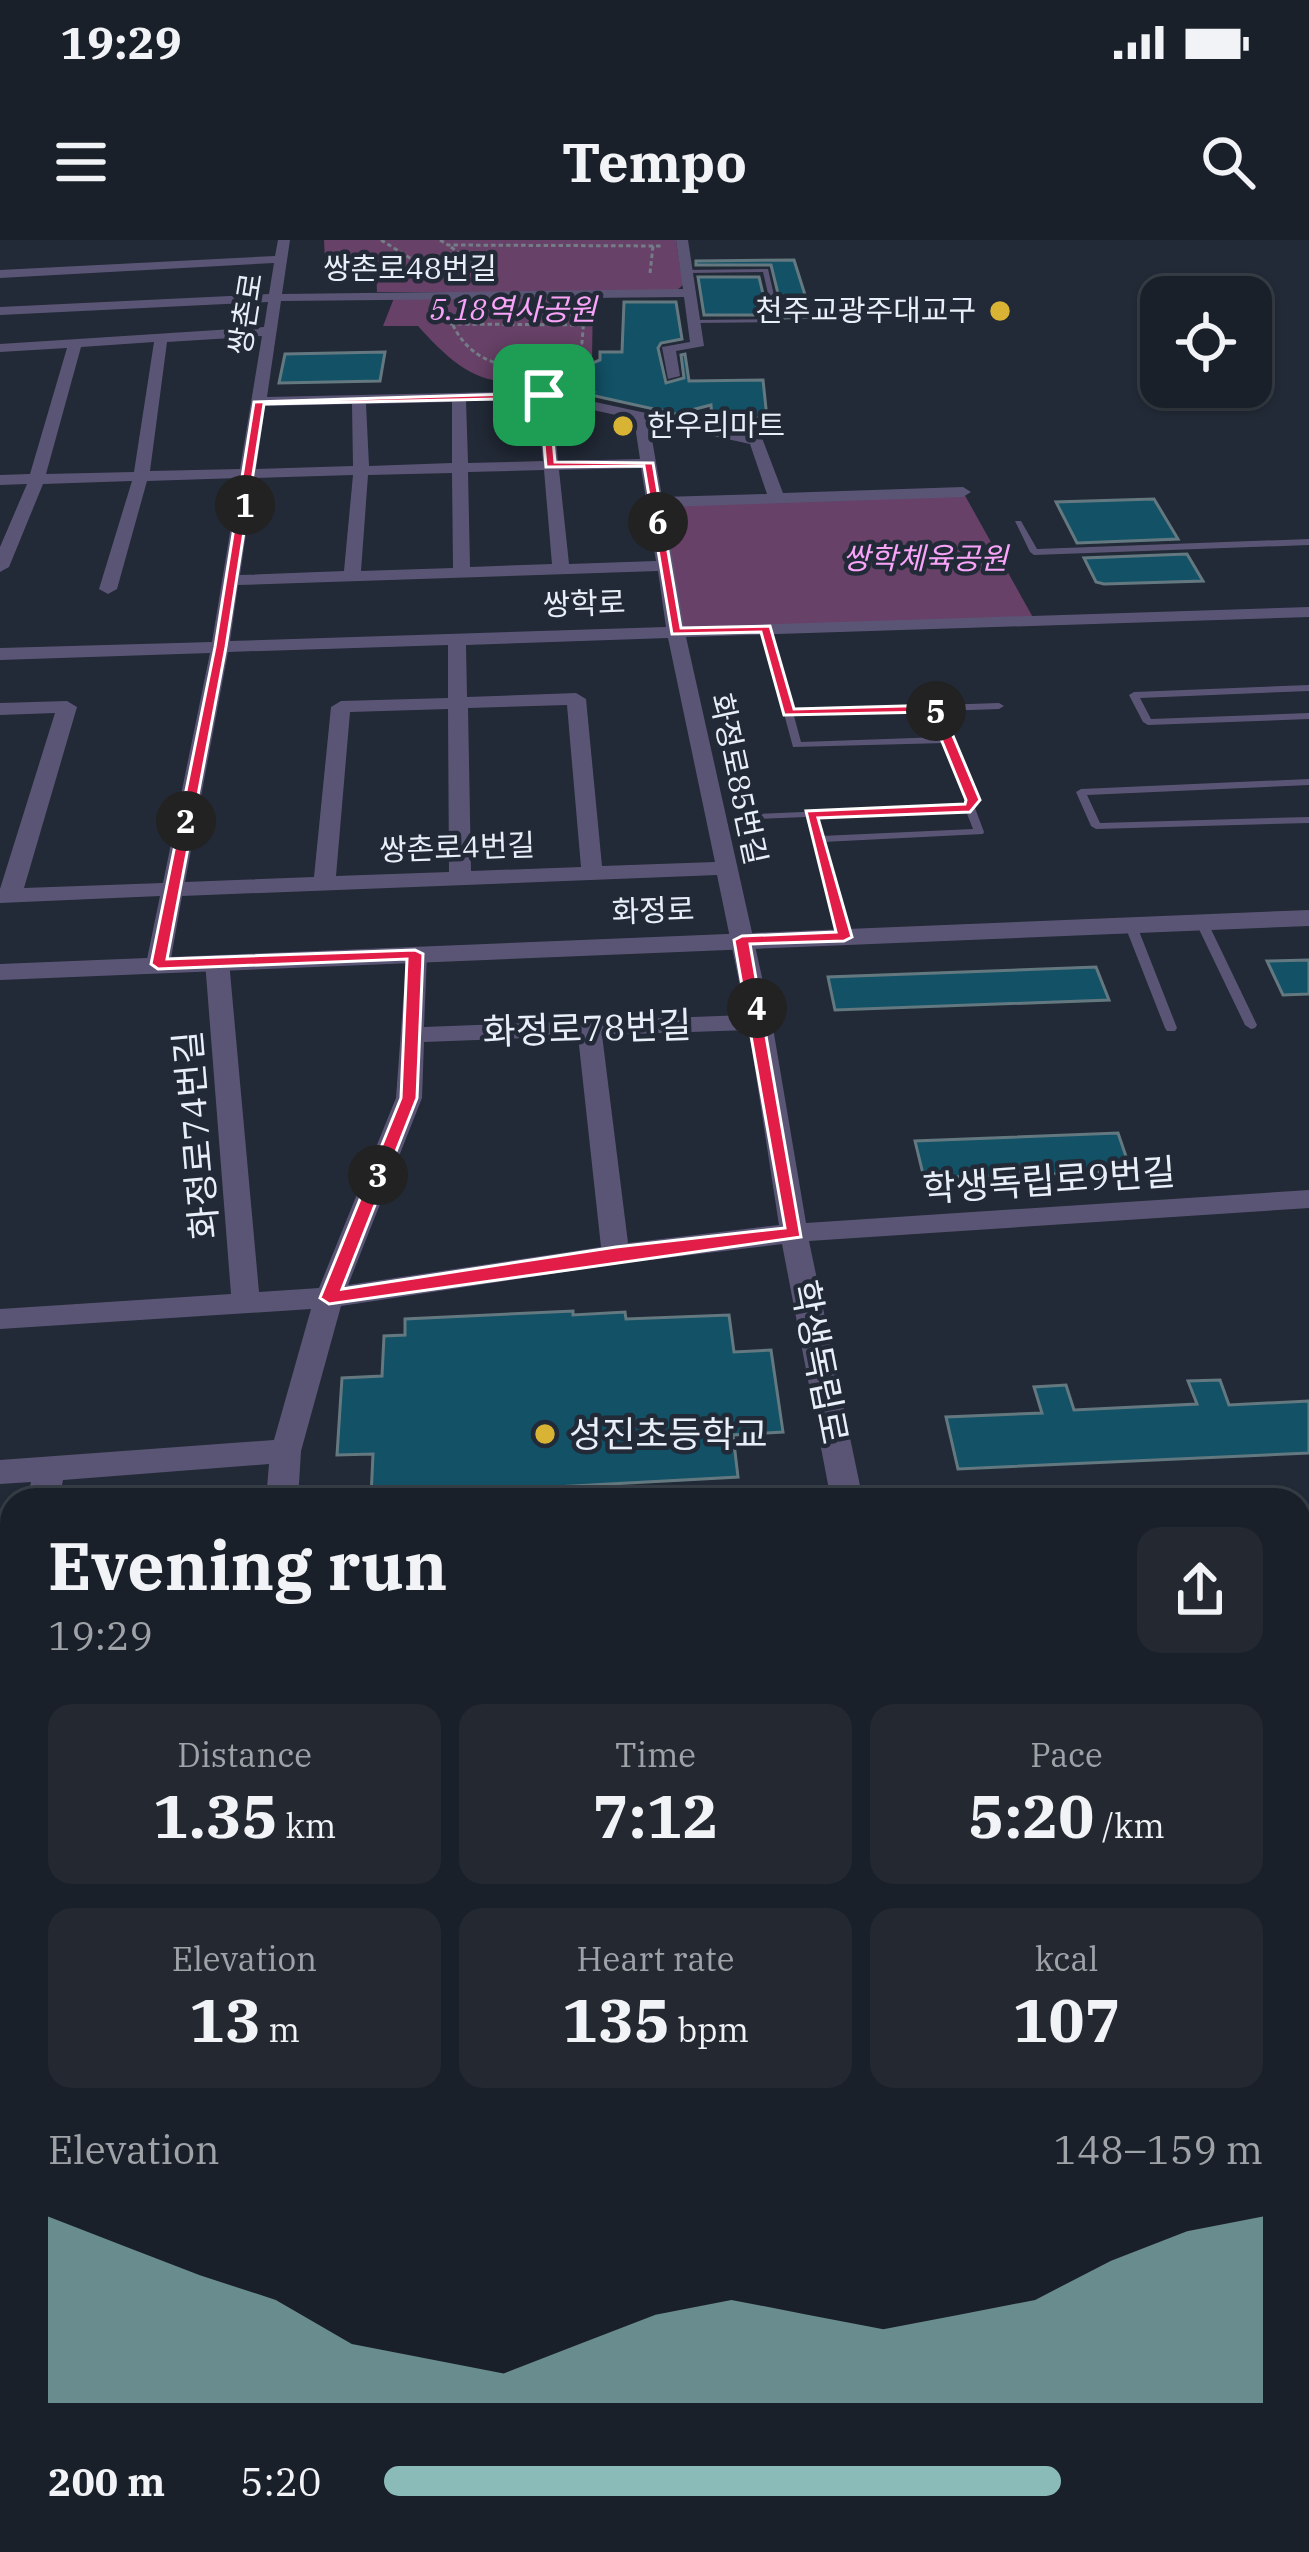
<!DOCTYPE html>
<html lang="en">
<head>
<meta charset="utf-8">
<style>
  body { margin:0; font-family:"IBM Plex Serif","Noto Sans KR",serif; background:#232831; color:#f1f3f6; height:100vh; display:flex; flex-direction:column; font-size:45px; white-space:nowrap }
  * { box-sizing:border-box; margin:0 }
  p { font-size:39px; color:#9fa3a8 }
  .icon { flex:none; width:66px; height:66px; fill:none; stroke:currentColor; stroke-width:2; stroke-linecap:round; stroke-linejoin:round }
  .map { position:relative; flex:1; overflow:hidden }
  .panel { position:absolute; left:0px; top:1248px; width:1311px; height:1065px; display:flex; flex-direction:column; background:#1a2029; border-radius:36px 36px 0 0; box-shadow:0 3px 9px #0004,0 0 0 3px #383e46 }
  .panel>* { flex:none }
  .controls { position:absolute; left:1140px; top:36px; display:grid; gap:24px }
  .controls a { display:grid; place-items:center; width:132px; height:132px; border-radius:24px; background:#1a2029; box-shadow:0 3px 9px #0004,0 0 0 3px #383e46; font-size:60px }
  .pin { position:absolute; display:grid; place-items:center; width:102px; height:102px; color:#fff; margin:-51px; border-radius:24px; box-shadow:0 6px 18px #0006 }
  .km { position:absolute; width:60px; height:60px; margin:-30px; border-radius:50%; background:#222; color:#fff; font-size:33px; line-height:60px; text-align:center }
  .round { display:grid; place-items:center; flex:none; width:126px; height:126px; border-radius:24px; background:#232831 }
  .overview { display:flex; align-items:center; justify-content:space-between; height:204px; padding:0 48px }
  h1 { font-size:66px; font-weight:700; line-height:90px }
  .stats { display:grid; grid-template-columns:repeat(3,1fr); gap:18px; height:204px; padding:12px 48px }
  .stats div { display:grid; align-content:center; border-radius:24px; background:#232831; text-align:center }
  .stats b { font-size:60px; font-weight:700 }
  .stats small { font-size:33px; font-weight:400 }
  .stats p { font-size:33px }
  .chart { height:336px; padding:24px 48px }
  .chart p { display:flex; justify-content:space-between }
  .chart svg { width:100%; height:216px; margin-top:12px; fill:#8bbbb9; opacity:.7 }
  ul { padding:0 48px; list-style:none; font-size:39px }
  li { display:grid; grid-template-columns:192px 144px 1fr; align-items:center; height:90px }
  li i { height:30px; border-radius:15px; background:#8bbbb9 }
  .status { display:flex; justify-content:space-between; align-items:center; height:84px; padding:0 60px; background:#1a2029; direction:ltr }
  .status svg { height:33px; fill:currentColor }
  header { display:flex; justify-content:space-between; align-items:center; height:156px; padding:0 48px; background:#1a2029; font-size:54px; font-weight:700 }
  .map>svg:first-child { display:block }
  .green { fill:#674167 }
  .building { fill:#125166; stroke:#647880; stroke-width:3 }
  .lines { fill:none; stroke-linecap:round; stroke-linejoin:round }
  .path-far1 { stroke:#747c87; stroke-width:3; stroke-dasharray:4.5 3; stroke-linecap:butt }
  .path { stroke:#747c87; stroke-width:8; stroke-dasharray:10 8; stroke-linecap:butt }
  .service { fill:#5b5575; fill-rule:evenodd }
  .minor { fill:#5b5575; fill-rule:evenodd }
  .tertiary { fill:#5b5575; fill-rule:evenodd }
  .route { fill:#e11d48; stroke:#fff; stroke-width:3; fill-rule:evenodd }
  .poi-dot { fill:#d9b334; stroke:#222a37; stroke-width:4.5 }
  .labels { text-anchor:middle; stroke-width:9; stroke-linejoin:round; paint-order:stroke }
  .far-street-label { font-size:30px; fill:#e9eff8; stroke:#222a37 }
  .far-park-label { font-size:30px; font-style:italic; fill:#f9a4f8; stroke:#222a37 }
  .far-poi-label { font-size:30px; fill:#e9eff8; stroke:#222a37; text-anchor:end }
  .street-label { font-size:36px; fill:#e9eff8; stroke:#222a37 }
  .poi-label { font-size:36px; fill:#e9eff8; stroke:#222a37; text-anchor:start }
</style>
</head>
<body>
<div class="status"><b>19:29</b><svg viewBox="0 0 49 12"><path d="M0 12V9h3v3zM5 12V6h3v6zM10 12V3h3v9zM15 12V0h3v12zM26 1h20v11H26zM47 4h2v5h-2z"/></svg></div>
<header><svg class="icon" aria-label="menu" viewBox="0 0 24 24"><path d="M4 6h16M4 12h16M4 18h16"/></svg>Tempo<svg class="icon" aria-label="search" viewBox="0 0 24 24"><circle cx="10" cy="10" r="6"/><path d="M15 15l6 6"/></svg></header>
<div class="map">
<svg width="1309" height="2312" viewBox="0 0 1309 2312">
  <rect width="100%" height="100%" fill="#222a37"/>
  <g class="green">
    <path d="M 324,0 L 676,0 L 683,45 L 677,50 L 593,51 L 592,123 C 506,149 480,156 418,86 L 383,86 L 394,58 L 445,57 L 445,52 L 377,52 L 375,19 L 325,20 Z"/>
    <polygon points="963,252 1035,381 676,392 655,262"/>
    <polygon points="1309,1299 1309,2162 1299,2163 1299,1306"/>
  </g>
  <g class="building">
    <polygon points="794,20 812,77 784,78 771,25 696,25 696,21"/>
    <polygon points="698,37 759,37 768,75 704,75"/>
    <polygon points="624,62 676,62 682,99 661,103 658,108 666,143 684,138 681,115 685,114 689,141 763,140 767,178 712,178 711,165 676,174 586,154 592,152 552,140 600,120 600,112 622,112"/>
    <polygon points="385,112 380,141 279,143 285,114"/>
    <polygon points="1154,259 1178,299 1077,303 1056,262"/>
    <polygon points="1187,314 1203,341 1104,344 1096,342 1084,318"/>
    <polygon points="1309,720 1309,754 1283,755 1267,721"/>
    <polygon points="1096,727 1109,760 835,770 828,737"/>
    <polygon points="1118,893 1131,931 924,938 915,901"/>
    <polygon points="573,1071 573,1075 625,1072 626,1079 729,1075 734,1112 771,1110 783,1192 733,1195 738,1237 371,1257 373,1214 337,1215 342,1138 382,1136 384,1096 405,1095 405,1079"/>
    <polygon points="1220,1140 1229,1165 1309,1161 1309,1213 958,1229 946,1177 1042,1173 1034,1147 1066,1145 1074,1170 1197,1164 1188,1141"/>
  </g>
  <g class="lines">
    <g class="path-far1">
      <polyline points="381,0 431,31"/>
      <polyline points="440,0 448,5 661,6"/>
      <polyline points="451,7 483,32"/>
      <polyline points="650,33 653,6"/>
      <path d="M 450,78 C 471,135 539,140 582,103 L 584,76"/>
      <polyline points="450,84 584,85"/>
    </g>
    <polyline class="path" points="1299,1520 1309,1518"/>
    <g class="service">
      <polygon points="768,29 780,82 693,83 695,80 774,79 763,32 688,33 686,30"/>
      <polygon points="1015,281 1021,281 1037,309 1309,299 1309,305 1034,315 1030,312"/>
      <path d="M 766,386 L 771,389 L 792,470 L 999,463 L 1004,466 L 999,469 L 941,471 L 978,560 L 975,568 L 984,592 L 983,594 L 823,602 L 850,696 L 848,698 L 844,699 L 838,696 L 806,577 L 759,579 L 754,576 L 755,574 L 966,565 L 968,560 L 945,503 L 793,507 L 761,389 ZM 931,471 L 942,497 L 801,502 L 794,476 ZM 966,571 L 973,589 L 821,596 L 816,577 Z"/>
      <polygon points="1309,445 1309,451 1140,458 1151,479 1309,473 1309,479 1148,485 1143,482 1129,455 1134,452"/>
      <polygon points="1309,539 1309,545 1087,555 1100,583 1309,577 1309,583 1096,589 1091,586 1076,552 1081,549"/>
      <polygon points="1202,680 1208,683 1257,785 1255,788 1251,789 1245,785 1196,683"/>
      <polygon points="1131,683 1137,686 1177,788 1175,791 1167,791 1165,788 1125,686"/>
    </g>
    <g class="minor">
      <path d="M 278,0 L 290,0 L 282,54 L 683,49 L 676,0 L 688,0 L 704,106 L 676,111 L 680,136 L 668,139 L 662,107 L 690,102 L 684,57 L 281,61 L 267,157 L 544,151 L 762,198 L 783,253 L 963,247 L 971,252 L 963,257 L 664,267 L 684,387 L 1309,367 L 1309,377 L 686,397 L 772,782 L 806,983 L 1309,950 L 1309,968 L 809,1001 L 863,1260 L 831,1260 L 782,1004 L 616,1024 L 341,1066 L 301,1211 L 298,1260 L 266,1260 L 269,1224 L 63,1240 L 59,1260 L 27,1260 L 31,1242 L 0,1244 L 0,1220 L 274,1200 L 311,1069 L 0,1089 L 0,1069 L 231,1054 L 205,721 L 209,716 L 225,716 L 229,721 L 259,1052 L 319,1048 L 396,858 L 407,709 L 423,709 L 427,714 L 424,787 L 746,775 L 717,635 L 182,656 L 170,724 L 158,731 L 146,724 L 160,656 L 0,663 L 0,649 L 55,473 L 0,475 L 0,463 L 67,461 L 77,467 L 24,648 L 163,643 L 210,413 L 0,420 L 0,408 L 212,402 L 239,238 L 147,241 L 117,349 L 108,354 L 99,349 L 132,241 L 43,244 L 9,327 L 0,332 L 0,307 L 27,244 L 0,245 L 0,235 L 30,234 L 67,108 L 0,112 L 0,104 L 264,87 L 268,62 L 0,75 L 0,67 L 269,54 L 274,23 L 0,38 L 0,30 L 275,16 ZM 262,96 L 240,229 L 150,231 L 167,102 ZM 154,102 L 134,232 L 46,234 L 81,107 ZM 537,160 L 543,221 L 468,223 L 466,161 ZM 552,161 L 634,179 L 640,219 L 558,221 ZM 452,162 L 452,223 L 369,226 L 366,164 ZM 352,164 L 353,226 L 256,229 L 265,166 ZM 649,182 L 750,204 L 767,254 L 662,257 ZM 641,228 L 656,321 L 569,324 L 559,230 ZM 544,230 L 552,324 L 470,327 L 468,232 ZM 452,233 L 453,328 L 361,331 L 368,235 ZM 353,235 L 344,331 L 240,335 L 254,238 ZM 658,331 L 666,387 L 230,401 L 238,345 ZM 668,398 L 715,622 L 602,626 L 586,459 L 576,453 L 467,457 L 466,405 ZM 448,405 L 448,458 L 341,461 L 331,467 L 314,637 L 185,642 L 228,412 ZM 567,465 L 581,627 L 471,631 L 468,468 ZM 448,469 L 449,632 L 336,636 L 350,472 ZM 749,790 L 779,985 L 628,1003 L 602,795 ZM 578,796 L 601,1007 L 348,1045 L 422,858 L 424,802 Z"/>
      <polygon points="12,1407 12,1495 0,1499 0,1412"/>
      <polygon points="12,1736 12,1774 0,1775 0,1737"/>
      <polygon points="12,2127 12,2175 0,2180 0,2132"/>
      <polygon points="1017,2301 1065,2301 1067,2312 1019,2312"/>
    </g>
    <polygon class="tertiary" points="1309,670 1309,686 0,740 0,724"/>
  </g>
  <path class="route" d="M 544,153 L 549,155 L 555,222 L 653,223 L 681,388 L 770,386 L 794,469 L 940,465 L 980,560 L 970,572 L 818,578 L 852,697 L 844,701 L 750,704 L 801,997 L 329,1064 L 320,1058 L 401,858 L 407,719 L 158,729 L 151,724 L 215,407 L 254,162 ZM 540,158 L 546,227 L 644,226 L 672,394 L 761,392 L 784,475 L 930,472 L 966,560 L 965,564 L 806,571 L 836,692 L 742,696 L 734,700 L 785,988 L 616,1007 L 342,1049 L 417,858 L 423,714 L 415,710 L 167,719 L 226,407 L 264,164 Z"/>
  <g class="poi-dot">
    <circle cx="1000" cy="71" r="12"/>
    <circle cx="623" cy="186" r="12"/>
    <circle cx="545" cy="1194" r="12"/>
  </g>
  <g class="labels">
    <g class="far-street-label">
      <text x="410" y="39">쌍촌로48번길</text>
      <text transform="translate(246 74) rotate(-81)" y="10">쌍촌로</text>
      <text transform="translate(584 364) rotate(-2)" y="10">쌍학로</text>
      <text transform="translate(738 539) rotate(78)" y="10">화정로85번길</text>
      <text transform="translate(457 608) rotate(-2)" y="10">쌍촌로4번길</text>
      <text transform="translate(653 671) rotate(-2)" y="10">화정로</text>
    </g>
    <g class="far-park-label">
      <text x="513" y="80">5.18역사공원</text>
      <text x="925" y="329">쌍학체육공원</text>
    </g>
    <g class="far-poi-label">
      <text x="976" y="81">천주교광주대교구</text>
      <text x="647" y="196" text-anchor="start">한우리마트</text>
    </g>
    <g class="street-label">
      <text transform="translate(587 788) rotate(-2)" y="13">화정로78번길</text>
      <text transform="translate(196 895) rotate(-95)" y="13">화정로74번길</text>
      <text transform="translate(1049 940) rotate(-4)" y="13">학생독립로9번길</text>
      <text transform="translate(820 1122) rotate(79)" y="13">학생독립로</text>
    </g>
    <g class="poi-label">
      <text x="569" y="1207">성진초등학교</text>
    </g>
  </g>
</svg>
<div class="controls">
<a><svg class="icon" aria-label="locate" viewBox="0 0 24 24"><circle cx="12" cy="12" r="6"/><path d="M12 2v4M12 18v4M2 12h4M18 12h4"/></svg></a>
</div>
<div class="pin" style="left:544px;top:155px;background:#1e9e55"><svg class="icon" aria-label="arrive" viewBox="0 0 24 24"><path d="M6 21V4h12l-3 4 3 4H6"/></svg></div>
<b class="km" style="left:245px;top:265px">1</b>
<b class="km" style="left:186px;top:581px">2</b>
<b class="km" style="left:378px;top:935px">3</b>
<b class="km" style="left:757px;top:768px">4</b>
<b class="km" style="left:936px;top:471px">5</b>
<b class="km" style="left:658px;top:282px">6</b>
<section class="panel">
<div class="overview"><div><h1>Evening run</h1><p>19:29</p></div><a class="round"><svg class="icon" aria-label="share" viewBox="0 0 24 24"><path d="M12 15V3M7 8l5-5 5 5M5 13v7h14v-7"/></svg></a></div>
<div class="stats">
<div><p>Distance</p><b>1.35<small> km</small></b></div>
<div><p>Time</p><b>7:12</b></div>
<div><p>Pace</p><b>5:20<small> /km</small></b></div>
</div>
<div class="stats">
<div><p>Elevation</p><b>13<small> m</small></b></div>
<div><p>Heart rate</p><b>135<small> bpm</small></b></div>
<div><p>kcal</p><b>107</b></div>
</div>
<div class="chart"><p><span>Elevation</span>148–159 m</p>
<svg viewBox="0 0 160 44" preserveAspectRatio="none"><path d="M0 44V6L10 12L20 18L30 23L40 32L50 35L60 38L70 32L80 26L90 23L100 26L110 29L120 26L130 23L140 15L150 9L160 6V44z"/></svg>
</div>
<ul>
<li><b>200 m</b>5:20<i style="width:77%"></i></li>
</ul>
</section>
</div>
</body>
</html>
